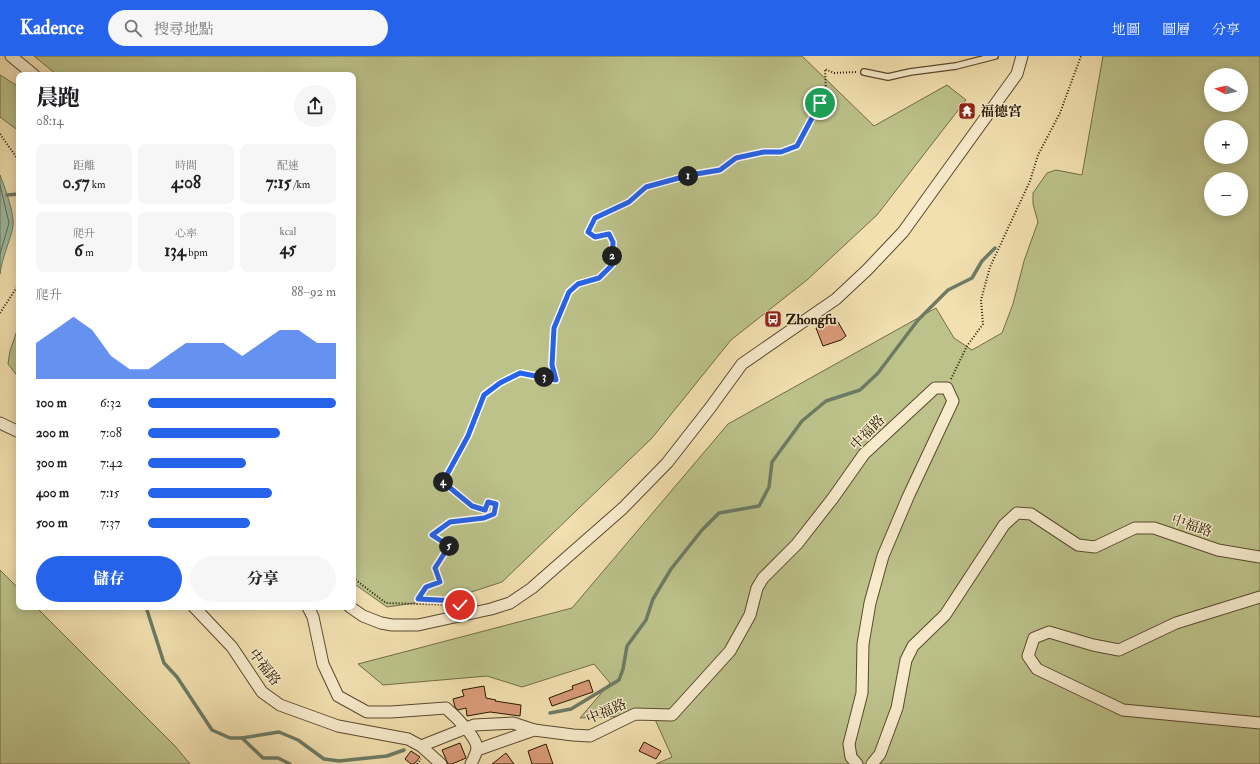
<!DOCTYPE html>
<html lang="zh-TW">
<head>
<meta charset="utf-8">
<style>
  body { margin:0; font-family:"IM FELL Double Pica","Noto Serif TC",serif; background:#f6f6f6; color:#202124; height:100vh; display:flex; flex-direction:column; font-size:15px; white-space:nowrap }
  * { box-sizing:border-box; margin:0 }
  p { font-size:13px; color:#757577 }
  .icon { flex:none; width:22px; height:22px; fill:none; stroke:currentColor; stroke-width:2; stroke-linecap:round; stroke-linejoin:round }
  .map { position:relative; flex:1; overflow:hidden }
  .sheet { position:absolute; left:16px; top:16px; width:340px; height:538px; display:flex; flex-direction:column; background:#fff; border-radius:8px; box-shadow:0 2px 10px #0003 }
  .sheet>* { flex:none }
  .needle { width:26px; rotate:277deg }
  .fabs { position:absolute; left:1204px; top:12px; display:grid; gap:8px }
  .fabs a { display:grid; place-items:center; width:44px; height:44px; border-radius:50%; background:#fff; box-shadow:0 2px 10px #0003; font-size:20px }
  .pin { position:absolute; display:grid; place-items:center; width:34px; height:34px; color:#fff; margin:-17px; border:2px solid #fff; border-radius:50%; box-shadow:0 1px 4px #0007 }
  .km { position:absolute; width:20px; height:20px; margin:-10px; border-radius:50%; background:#222; color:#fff; font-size:11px; line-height:20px; text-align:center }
  .round { display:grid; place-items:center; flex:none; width:42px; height:42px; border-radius:21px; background:#f6f6f6 }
  .overview { display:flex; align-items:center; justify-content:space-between; height:68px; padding:0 20px }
  h1 { font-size:22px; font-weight:800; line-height:30px }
  .figures { display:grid; grid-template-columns:repeat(3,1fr); gap:6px; height:68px; padding:4px 20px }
  .figures div { display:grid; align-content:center; border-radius:8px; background:#f6f6f6; text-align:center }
  .figures b { font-size:17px; font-weight:800 }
  .figures small { font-size:11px; font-weight:400 }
  .figures p { font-size:11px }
  .chart { height:112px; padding:8px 20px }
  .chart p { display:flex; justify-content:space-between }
  .chart svg { width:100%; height:72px; margin-top:4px; fill:#2563eb; opacity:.7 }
  .cta { display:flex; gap:8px; margin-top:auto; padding:8px 20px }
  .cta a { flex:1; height:46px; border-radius:24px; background:#2563eb; color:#fff; font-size:16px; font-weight:800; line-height:46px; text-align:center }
  .cta a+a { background:#f6f6f6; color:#202124 }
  ul { padding:0 20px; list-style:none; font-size:13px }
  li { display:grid; grid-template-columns:64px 48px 1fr; align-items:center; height:30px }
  li i { height:10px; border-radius:5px; background:#2563eb }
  header { display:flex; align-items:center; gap:24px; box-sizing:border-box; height:56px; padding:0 20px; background:#2563eb; color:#fff }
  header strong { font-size:19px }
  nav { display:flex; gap:22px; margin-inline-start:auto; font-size:14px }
  .search { width:280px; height:36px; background:#f6f6f6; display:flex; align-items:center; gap:10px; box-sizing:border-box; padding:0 14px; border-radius:22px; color:#757577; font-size:15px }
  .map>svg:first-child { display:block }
  .green { fill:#bcc28a; stroke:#726c46; fill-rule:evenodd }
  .water { fill:#9cbda8; stroke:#6d7b65 }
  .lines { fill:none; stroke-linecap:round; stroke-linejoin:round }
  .shore { stroke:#626a54; stroke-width:1 }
  .stream { stroke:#6d7b65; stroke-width:3.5 }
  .building { fill:#db9b7a; stroke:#271701 }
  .lane-casing { stroke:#5a492d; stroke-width:8 }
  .street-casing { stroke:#5a492d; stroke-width:13 }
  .path { stroke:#271701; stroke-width:2; stroke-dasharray:1 2; stroke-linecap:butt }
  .lane { stroke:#f7ebcc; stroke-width:5.5 }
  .street { stroke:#f7ebcc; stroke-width:11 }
  .route-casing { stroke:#fff; stroke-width:8 }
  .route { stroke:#2563eb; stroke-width:5 }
  .labels { text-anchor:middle; stroke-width:3; stroke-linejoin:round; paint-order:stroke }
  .poi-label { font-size:14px; font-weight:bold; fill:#271701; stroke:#f7ebcc; text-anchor:start }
  .street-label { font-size:14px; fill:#271701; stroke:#f7ebcc }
</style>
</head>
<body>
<header>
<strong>Kadence</strong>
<div class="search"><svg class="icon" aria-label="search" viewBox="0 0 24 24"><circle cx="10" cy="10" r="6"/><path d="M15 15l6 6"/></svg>搜尋地點</div>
<nav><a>地圖</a><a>圖層</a><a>分享</a></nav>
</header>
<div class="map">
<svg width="1260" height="708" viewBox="0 0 1260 708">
  <rect width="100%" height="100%" fill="#f2e0b0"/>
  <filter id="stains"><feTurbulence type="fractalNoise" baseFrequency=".005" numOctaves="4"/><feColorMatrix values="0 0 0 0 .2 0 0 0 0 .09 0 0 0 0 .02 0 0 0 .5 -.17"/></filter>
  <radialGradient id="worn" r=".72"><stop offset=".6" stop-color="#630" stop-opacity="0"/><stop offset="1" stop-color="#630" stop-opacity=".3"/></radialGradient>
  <g class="green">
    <polygon points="34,0 802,0 874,70 947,29 966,44 877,159 807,224 731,284 652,382 502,526 456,541 387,551 353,527 353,19 57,19"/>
    <path d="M 1103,0 L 1260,0 L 1260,708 L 656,708 L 672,701 L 653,659 L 580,662 L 610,627 L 594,608 L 522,631 L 487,620 L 383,629 L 358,608 L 572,552 L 728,368 L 936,252 L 954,282 L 972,294 L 1002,277 L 1013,248 L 1024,205 L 1038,166 L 1033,148 L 1033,137 L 1047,117 L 1056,114 L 1082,119 ZM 1211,19 L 1241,19 L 1241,49 L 1211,49 ZM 1211,71 L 1241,71 L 1241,101 L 1211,101 ZM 1211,123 L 1241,123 L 1241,153 L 1211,153 Z"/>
    <polygon points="0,19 19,31 19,75 0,61"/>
    <polygon points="19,269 19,322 8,308 10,295"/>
    <polygon points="0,514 19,533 19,551 36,551 175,690 190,708 0,708"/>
  </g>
  <path class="water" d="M 0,119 C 4,129 15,159 13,170 C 10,186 2,201 0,218 Z"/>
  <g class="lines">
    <polyline class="shore" points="0,129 9,167 0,198"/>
    <g class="stream">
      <polyline points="7,139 19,138"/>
      <polyline points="146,551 164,607 177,621 212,674 230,682 242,682 279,676 298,684 324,703 339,705 387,700 404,694"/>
      <polyline points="550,657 571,653 619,624 623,613 627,590 646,564 653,543 671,513 702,474 719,457 759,450 769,431 772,406 802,365 826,345 860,334 878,317 918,264 948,234 972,222 982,205 995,192"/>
      <polyline points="242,682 263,702 278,702 290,708"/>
    </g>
  </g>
  <g class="building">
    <polygon points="832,265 833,268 838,266 846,280 841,284 823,290 816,272"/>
    <polygon points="589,624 593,636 552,650 549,642 573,633 572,630"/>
    <polygon points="484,630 486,642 496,644 495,645 521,649 520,660 490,656 467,660 466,652 458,654 455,651 453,643 464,640 462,634"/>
    <polygon points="644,686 661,695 656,703 639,695"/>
    <polygon points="460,687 466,702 452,708 448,708 442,694"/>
    <polygon points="546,688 553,708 532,708 528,695"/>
    <polygon points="411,695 420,701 414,708 411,708 405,703"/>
    <polygon points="506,697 514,708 492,708"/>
  </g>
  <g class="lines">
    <defs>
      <polyline id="lane" points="864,16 888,21 910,16 956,10 995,0"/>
      <g id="street">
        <polyline points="11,0 34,19"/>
        <polyline points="0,367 19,376"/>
        <polyline points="1260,541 1176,567 1119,594 1093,589 1049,576 1034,582 1028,600 1037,613 1123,654 1260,667"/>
        <polyline points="194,551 232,591 262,636 280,649 338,670 397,681 408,683 421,690 474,669 513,667 534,674"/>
        <path d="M 308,551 L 313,561 L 323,608 L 338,640 L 367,656 L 391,656 L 446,652 C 454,659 478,682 477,693 C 476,698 473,704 471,708"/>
        <polyline points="350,551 363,560 381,567 392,569 418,569 491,553 510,547 532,532 623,452 667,407 710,352 742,308 836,243 867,214 903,176 1017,18 1022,0"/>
        <polyline points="421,690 441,708"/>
        <polyline points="477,694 534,674 573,679 590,680 635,658 672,659 730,595 750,559 757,532 763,522 797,488 833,442 864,398 935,332 947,332 953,345 908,441 883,500 870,547 863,588 862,637 849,688 851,701 857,708"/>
        <polyline points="872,708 880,698 897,652 906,604 913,590 945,559 1004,469 1017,457 1031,458 1078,489 1095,491 1135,472 1154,472 1218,494 1260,501"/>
      </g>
    </defs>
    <use href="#lane" class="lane-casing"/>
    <use href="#street" class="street-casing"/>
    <g class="path">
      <polyline points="0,78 19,105"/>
      <polyline points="0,257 19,228"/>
      <polyline points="951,323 967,290 983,268 981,244 990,211 1030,125 1038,99 1060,57 1081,0"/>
      <polyline points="353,522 386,547 454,549"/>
      <polyline points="460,549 459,545 418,543 426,531 440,526 435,512 449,490 432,479 451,465 484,462 494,457 496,448 488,446 485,454 473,450 443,426 468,380 483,339 500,327 520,317 556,324 552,309 554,272 569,236 578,228 599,222 612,209 613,186 609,178 595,181 588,176 595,162 629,146 646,131 691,119 720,114 736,102 764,96 781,96 797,90 826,36 825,13 834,17 857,16"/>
      <polyline points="417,708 421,703"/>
    </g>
    <use href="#lane" class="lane"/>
    <use href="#street" class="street"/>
  </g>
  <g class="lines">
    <defs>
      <polyline id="route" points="460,549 458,545 418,543 426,531 440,526 435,512 449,490 432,479 450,466 484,462 494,458 496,448 488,446 485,454 472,450 443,426 468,380 484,339 500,327 520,317 556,324 552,309 554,272 569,236 578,228 599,222 612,209 613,186 609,178 595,181 588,176 595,162 629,146 646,131 690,119 720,114 736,102 764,96 781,96 797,90 820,47"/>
    </defs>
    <use href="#route" class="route-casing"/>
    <use href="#route" class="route"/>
  </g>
  <defs>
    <symbol id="temple-square" viewBox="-11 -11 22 22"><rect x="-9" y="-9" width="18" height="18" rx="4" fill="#8f2418" stroke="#f7ebcc"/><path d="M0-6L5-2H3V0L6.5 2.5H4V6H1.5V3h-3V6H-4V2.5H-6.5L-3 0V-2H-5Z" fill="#fff"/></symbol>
    <symbol id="bus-square" viewBox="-11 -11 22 22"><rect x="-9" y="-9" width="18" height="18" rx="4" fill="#8f2418" stroke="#f7ebcc"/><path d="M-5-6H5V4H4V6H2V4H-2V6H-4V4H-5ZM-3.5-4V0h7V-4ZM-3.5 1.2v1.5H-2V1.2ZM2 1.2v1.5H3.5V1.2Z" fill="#fff"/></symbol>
  </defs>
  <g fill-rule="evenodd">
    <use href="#temple-square" x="957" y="45" width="20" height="20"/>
    <use href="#bus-square" x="763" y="253" width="20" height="20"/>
  </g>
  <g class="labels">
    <g class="poi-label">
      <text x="980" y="60">福德宮</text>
      <text x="786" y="268">Zhongfu</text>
    </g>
    <g class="street-label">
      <text transform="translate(867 376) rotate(-45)" y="5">中福路</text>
      <text transform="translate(1192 469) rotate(19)" y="5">中福路</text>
      <text transform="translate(265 611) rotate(52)" y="5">中福路</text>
      <text transform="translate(606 655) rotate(-23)" y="5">中福路</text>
    </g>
  </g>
  <rect width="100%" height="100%" filter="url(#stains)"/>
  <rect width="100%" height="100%" fill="url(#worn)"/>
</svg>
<div class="fabs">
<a><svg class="needle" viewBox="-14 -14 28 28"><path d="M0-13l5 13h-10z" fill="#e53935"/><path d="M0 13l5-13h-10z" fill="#757577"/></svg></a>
<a>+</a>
<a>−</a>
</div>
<div class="pin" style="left:820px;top:47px;background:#1e9e55"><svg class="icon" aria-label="arrive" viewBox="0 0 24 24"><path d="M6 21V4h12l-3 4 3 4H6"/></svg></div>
<div class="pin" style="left:460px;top:549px;background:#d93025"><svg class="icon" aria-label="check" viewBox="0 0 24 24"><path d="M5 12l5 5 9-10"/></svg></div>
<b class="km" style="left:688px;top:120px">1</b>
<b class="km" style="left:612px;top:200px">2</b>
<b class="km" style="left:544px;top:321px">3</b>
<b class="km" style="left:443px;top:426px">4</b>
<b class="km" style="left:449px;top:490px">5</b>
<section class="sheet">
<div class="overview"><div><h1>晨跑</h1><p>08:14</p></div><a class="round"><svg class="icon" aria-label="share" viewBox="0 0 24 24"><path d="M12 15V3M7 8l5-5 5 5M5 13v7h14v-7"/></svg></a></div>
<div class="figures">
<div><p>距離</p><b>0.57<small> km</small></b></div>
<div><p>時間</p><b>4:08</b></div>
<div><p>配速</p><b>7:15<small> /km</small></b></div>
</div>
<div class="figures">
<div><p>爬升</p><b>6<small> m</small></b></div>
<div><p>心率</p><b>134<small> bpm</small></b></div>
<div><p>kcal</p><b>45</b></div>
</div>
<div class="chart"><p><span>爬升</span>88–92 m</p>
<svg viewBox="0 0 160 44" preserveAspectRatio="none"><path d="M0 44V22L10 14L20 6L30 14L40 30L50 38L60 38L70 30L80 22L90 22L100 22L110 30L120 22L130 14L140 14L150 22L160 22V44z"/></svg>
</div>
<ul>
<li><b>100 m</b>6:32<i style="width:100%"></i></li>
<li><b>200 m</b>7:08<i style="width:70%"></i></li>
<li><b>300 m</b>7:42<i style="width:52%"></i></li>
<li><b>400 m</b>7:15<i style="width:66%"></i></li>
<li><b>500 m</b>7:37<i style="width:54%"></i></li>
</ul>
<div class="cta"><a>儲存</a><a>分享</a></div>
</section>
</div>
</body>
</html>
